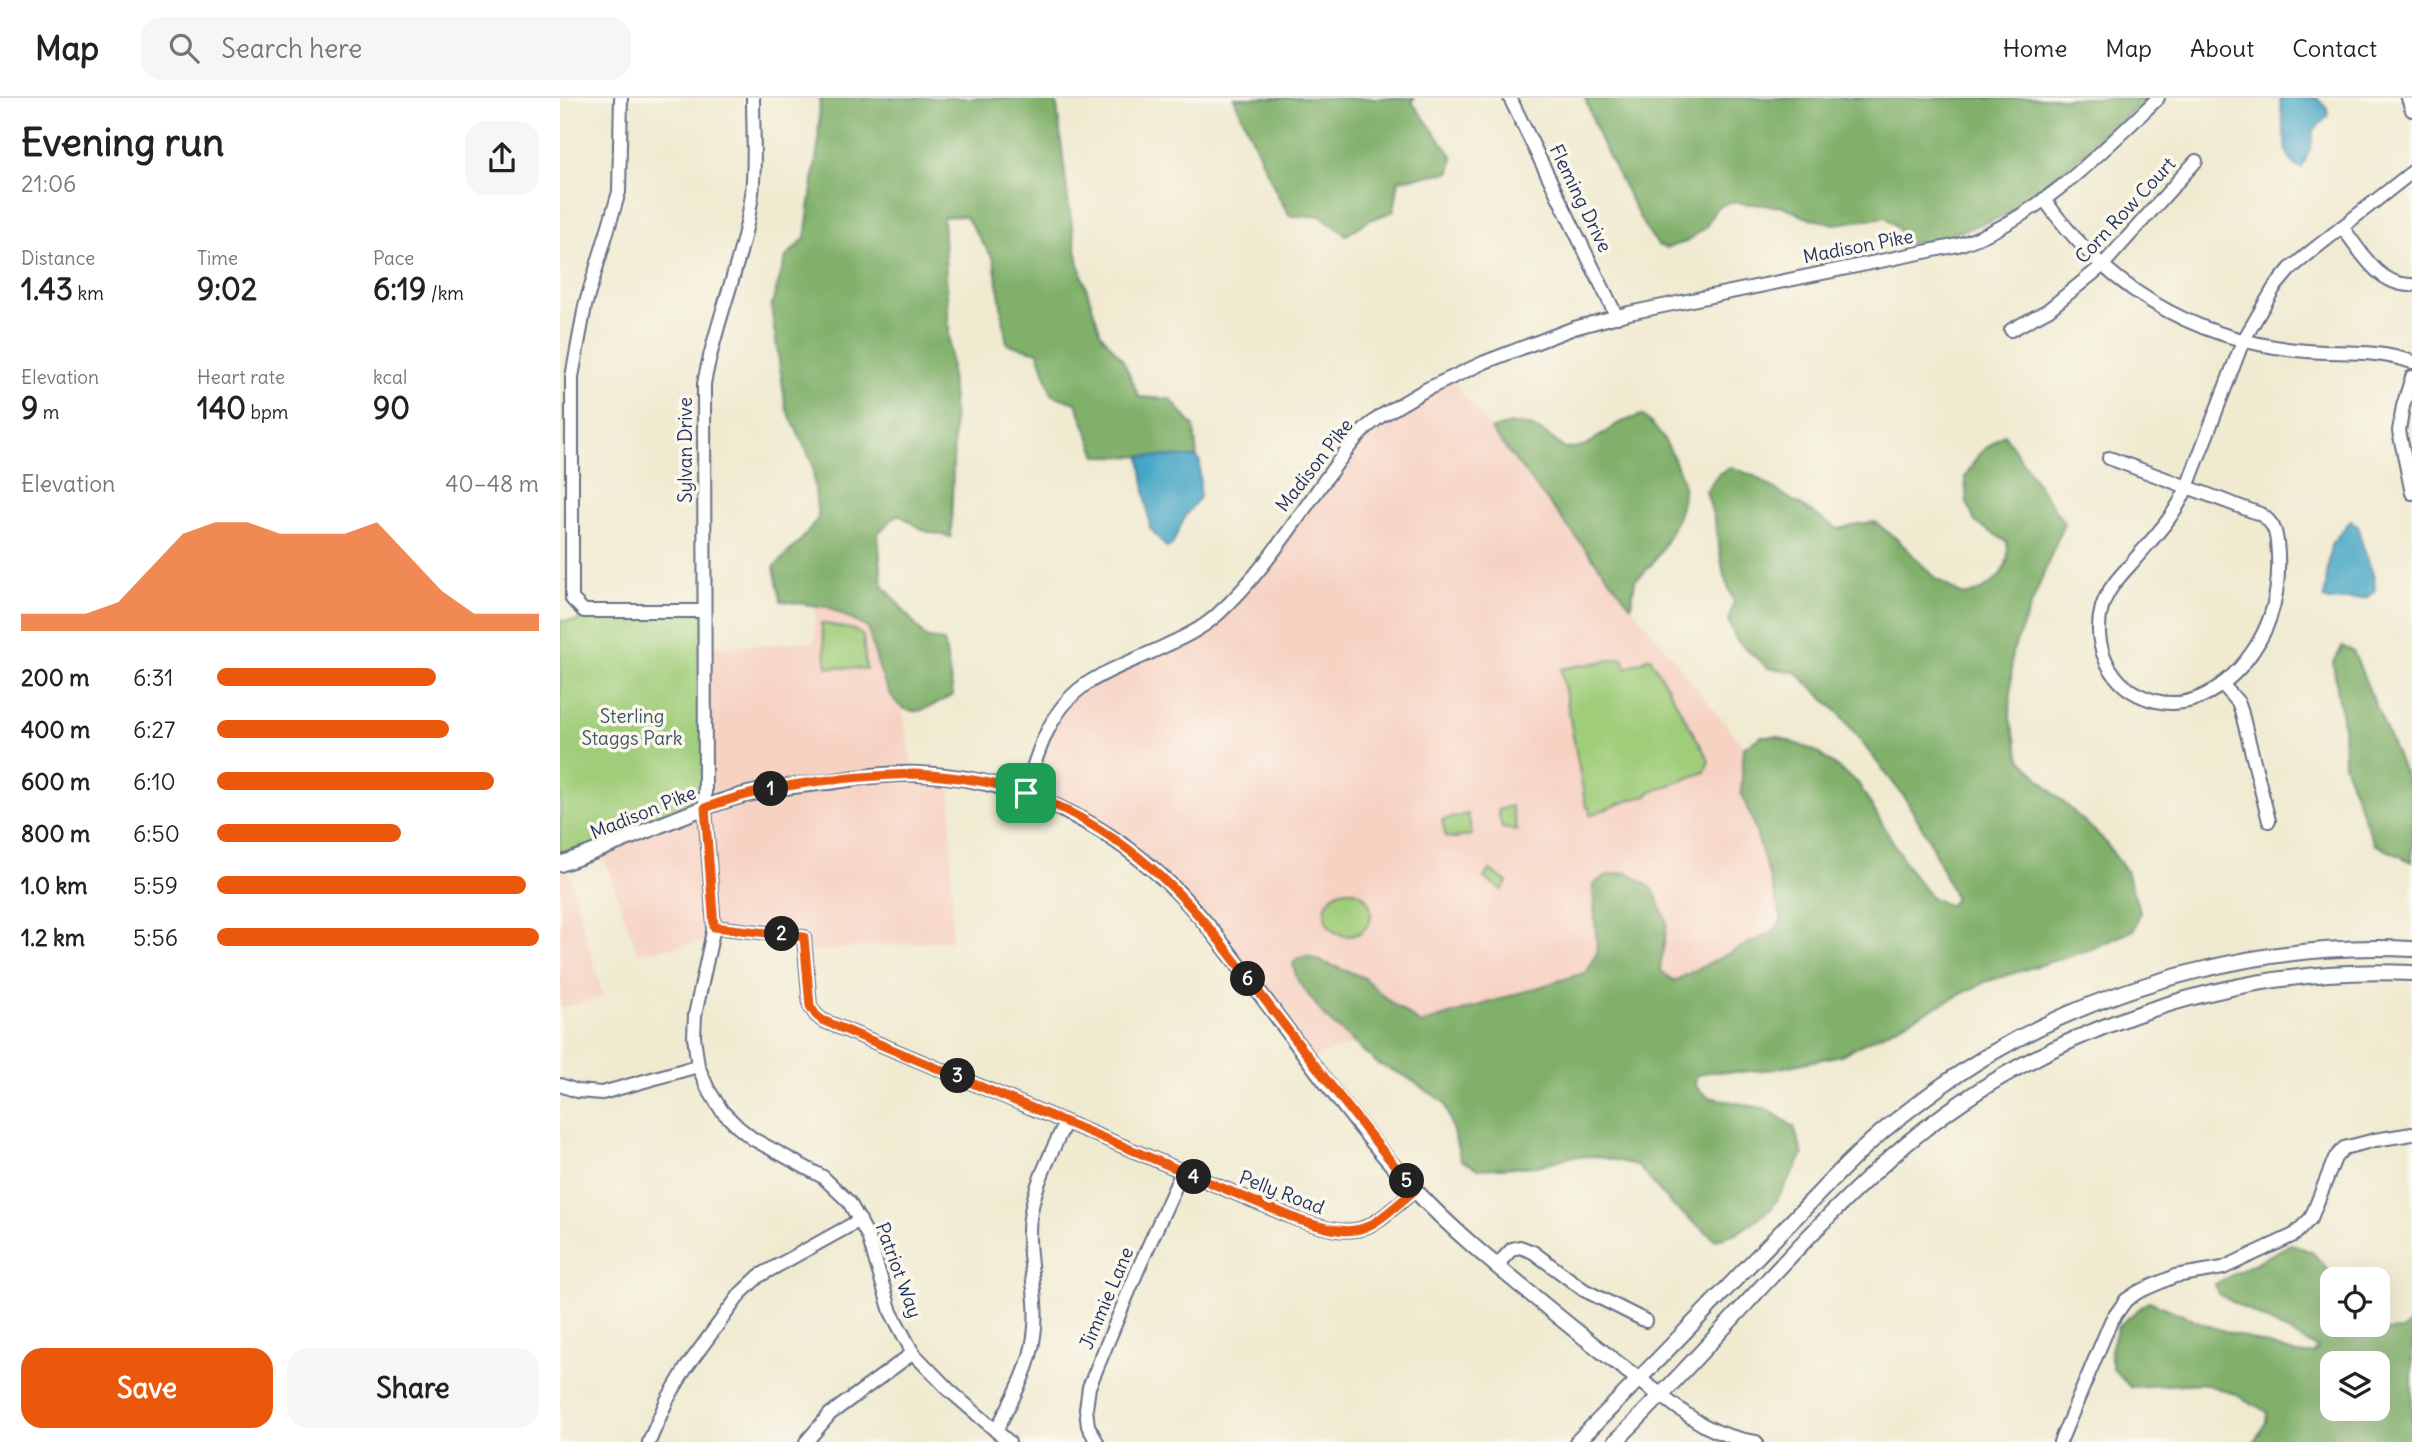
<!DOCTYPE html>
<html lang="en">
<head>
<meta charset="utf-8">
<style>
  body { margin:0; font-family:Delius,sans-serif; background:#f6f6f6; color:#222; height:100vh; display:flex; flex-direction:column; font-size:26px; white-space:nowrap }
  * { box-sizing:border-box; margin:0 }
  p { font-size:23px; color:#767676 }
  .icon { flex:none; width:38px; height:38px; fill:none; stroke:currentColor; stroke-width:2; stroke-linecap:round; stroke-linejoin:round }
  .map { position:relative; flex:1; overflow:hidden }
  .drawer { display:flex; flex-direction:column; background:#fff; width:560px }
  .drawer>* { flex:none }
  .fabs { position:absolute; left:1760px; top:1169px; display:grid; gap:14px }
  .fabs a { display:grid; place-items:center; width:70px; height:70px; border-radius:14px; background:#fff; box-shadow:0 7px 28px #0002; font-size:35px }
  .pin { position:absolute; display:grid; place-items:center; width:60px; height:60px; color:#fff; margin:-30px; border-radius:14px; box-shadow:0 4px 10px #0006 }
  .km { position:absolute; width:35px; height:35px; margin:-18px; border-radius:50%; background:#222; color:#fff; font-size:19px; line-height:35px; text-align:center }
  .round { display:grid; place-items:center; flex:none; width:74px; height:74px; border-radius:21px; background:#f6f6f6 }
  .overview { display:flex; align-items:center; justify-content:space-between; height:119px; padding:0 21px }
  h1 { font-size:38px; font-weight:700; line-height:52px }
  .figures { display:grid; grid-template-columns:repeat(3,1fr); gap:10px; height:119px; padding:7px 21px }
  .figures div { display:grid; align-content:center }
  .figures b { font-size:30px; font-weight:700 }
  .figures small { font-size:19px; font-weight:400 }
  .figures p { font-size:19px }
  .chart { height:196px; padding:14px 21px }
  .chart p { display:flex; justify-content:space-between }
  .chart svg { width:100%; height:126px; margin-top:7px; fill:#ea580c; opacity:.7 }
  .cta { display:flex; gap:14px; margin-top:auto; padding:14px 21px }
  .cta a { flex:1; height:80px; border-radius:21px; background:#ea580c; color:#fff; font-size:28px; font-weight:700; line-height:80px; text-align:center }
  .cta a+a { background:#f6f6f6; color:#222 }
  ul { padding:0 21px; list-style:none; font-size:23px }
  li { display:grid; grid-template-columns:112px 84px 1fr; align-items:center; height:52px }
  li i { height:18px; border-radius:9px; background:#ea580c }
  header { display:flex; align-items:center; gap:42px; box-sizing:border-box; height:98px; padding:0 35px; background:#fff; border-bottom:2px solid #e0e0e0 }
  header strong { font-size:33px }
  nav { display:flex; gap:38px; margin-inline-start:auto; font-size:24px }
  .search { width:490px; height:63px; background:#f6f6f6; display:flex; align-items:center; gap:18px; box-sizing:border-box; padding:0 24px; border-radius:21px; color:#767676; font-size:26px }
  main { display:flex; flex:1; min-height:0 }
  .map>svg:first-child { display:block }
  .built { fill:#f6d2c3 }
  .green { fill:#a0cd7a; stroke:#5e7e6c; stroke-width:2 }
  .forest { fill:#80b06a; stroke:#4e7064; stroke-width:2; fill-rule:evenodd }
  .water { fill:#45a6c5; stroke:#306a92; stroke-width:2 }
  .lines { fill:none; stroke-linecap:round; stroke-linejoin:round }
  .minor-casing { stroke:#667086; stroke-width:16 }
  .major-casing { stroke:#667086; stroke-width:18 }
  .minor { stroke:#fff; stroke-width:12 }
  .major { stroke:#fff; stroke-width:14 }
  .route-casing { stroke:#fff; stroke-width:14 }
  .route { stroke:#ea580c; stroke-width:9 }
  .labels { text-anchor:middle; stroke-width:7; stroke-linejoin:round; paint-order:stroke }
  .street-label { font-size:19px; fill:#1b2f5e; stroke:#fbf7ec }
  .park-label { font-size:19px; fill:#3c5665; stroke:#fbf7ec }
</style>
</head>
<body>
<header>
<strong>Map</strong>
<div class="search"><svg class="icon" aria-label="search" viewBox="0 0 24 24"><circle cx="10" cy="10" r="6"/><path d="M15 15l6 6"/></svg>Search here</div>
<nav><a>Home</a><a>Map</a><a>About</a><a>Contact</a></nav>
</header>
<main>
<section class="drawer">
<div class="overview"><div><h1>Evening run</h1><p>21:06</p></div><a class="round"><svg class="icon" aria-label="share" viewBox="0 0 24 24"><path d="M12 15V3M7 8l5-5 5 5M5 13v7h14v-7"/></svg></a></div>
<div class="figures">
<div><p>Distance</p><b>1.43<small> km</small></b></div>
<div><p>Time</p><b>9:02</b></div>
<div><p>Pace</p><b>6:19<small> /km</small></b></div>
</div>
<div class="figures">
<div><p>Elevation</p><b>9<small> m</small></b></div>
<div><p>Heart rate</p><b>140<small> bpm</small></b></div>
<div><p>kcal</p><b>90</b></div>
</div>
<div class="chart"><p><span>Elevation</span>40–48 m</p>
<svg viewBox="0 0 160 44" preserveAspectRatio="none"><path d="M0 44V38L10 38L20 38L30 34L40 22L50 10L60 6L70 6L80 10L90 10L100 10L110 6L120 18L130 30L140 38L150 38L160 38V44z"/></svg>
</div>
<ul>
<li><b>200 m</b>6:31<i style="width:68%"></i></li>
<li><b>400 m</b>6:27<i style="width:72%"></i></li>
<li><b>600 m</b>6:10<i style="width:86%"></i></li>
<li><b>800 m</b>6:50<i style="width:57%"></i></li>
<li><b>1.0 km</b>5:59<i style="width:96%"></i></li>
<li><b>1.2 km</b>5:56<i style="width:100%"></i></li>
</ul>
<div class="cta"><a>Save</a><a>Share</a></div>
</section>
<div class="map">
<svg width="1852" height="1344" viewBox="0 0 1852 1344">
  <rect width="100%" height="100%" fill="#fbf7ec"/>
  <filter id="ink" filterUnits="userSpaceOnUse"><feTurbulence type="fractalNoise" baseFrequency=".0143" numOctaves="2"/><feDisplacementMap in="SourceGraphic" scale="14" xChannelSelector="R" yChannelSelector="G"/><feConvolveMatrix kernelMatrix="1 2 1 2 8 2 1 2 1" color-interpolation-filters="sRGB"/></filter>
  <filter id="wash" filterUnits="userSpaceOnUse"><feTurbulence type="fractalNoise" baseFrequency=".00686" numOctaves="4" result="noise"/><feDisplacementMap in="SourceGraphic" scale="28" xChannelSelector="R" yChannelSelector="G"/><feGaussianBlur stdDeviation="1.57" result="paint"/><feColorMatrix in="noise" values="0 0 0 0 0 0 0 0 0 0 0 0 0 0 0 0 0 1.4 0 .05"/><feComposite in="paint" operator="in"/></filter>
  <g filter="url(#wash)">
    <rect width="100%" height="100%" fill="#f0ead0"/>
    <g class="built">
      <polygon points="890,280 1304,800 1107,898 1072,860 749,960 595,772 465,695 475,660 513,596 657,518 807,329"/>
      <polygon points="255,507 268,509 308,530 324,587 342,610 354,676 391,679 392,842 246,854 245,842 154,829 151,843 78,855 40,751 144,549 255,544"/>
      <polygon points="6,764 43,899 0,910 0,766"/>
    </g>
    <g class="green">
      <polygon points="24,513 144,513 145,710 0,766 0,523 17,523"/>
      <polygon points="261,525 294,532 303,538 306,571 267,569"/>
      <polygon points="1090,559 1149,662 1145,674 1088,695 1088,698 1073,701 1030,717 1029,709 1026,709 1001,571 1063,560 1066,570"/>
      <polygon points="951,708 957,732 942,730 938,712"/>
      <polygon points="908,716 912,737 896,740 886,739 882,722"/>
      <polygon points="930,772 947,784 942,792 924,780"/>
      <circle cx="788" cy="815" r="23"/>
    </g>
    <g class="forest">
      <path d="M 260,0 L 496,0 L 509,110 L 519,167 L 541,236 L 563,262 L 579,299 L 610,301 L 634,329 L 637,359 L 537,358 L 516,305 L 492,297 L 478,254 L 447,246 L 434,162 L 405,118 L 383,119 L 394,330 L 391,439 L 365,433 L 338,416 L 318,435 L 322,486 L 366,540 L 384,543 L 393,597 C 382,602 369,611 357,613 C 326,618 314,551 308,530 L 268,509 L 221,503 L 214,469 L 242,441 L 258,420 L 252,364 L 226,310 L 211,209 L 226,159 L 245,140 L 258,48 Z"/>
      <polygon points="674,0 854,0 852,4 893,59 890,74 839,82 834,113 810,122 786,137 761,118 730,118 718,98"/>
      <polygon points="1025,0 1587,0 1530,51 1444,118 1376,142 1347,146 1337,129 1326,119 1275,126 1245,119 1225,109 1169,104 1156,110 1146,129 1126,144 1106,150 1099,148 1085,130 1040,41"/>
      <path d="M 1082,317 C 1100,332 1110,349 1118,371 C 1120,376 1123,382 1123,387 C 1126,413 1097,468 1075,482 L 1071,508 L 931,332 C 965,318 979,330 1005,351 L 1025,348 L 1059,325 Z"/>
      <path d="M 1444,336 L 1504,425 L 1452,555 L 1450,621 L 1460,660 L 1489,691 L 1542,740 L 1566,773 L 1580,814 L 1574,832 L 1529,852 L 1425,884 L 1281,957 L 1215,971 L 1181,974 L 1148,974 L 1136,978 L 1135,988 L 1148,999 L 1207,1011 L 1234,1029 L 1243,1057 L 1212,1110 L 1179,1134 L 1156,1142 L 1113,1108 L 1077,1067 L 1035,1058 L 1008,1059 L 978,1068 L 918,1071 L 901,1062 L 885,1005 L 845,978 L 818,966 L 766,920 L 738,883 L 733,867 L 736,861 L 747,858 L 803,879 L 829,903 L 861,926 L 1027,874 L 1037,855 L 1033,787 L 1044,778 L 1067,774 L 1093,791 L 1107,825 L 1100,872 L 1114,883 L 1214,833 L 1222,821 L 1192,721 L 1181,695 L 1184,649 L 1202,638 L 1216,638 L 1255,653 L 1298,685 L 1351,774 L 1371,799 L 1389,808 L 1395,800 L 1367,738 L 1345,700 L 1278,614 L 1236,574 L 1208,570 L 1177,543 L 1168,523 L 1174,504 L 1164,478 L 1155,424 L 1146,393 L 1158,376 L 1171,369 L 1194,378 L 1278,431 L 1297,426 L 1315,424 L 1338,442 L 1375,480 L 1404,498 C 1431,491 1453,474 1447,444 L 1415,424 L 1407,405 L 1405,379 L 1419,356 Z"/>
      <polygon points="1782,549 1793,553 1852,694 1852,764 1814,746 1784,666 1783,626 1773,566"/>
      <path d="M 1731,1146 L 1752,1154 L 1776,1181 L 1773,1181 L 1773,1227 L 1818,1227 L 1825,1233 L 1842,1232 L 1852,1225 L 1852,1344 L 1694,1344 L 1706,1324 L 1707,1314 L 1675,1296 L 1642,1285 L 1570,1289 L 1553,1271 L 1550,1255 L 1558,1228 L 1589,1203 L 1649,1228 L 1737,1256 L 1753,1256 L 1758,1250 L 1658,1196 L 1655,1186 ZM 1773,1265 L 1818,1265 L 1818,1311 L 1773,1311 Z"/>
    </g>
    <g class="water">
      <polygon points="1720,0 1757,0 1767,11 1768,18 1754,32 1751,48 1742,70 1735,68 1726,53"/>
      <polygon points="580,358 637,359 640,364 640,399 625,418 612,447 607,450 590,430"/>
      <path d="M 1791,422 L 1799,430 C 1800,452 1816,471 1815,493 L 1806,500 L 1769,503 L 1764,501 L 1771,446 Z"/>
    </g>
  </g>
  <g filter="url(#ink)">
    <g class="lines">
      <defs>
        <g id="minor">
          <polyline points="61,0 59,94 25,208 12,279 12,501 24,513 144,513"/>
          <path d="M 193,0 C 193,33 196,70 191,103 C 182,165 155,224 144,286 L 145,710 L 154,829 L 135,917 L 134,939 L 138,968 L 148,991 L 162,1013 L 178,1029 L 193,1041 L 263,1079 L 289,1104 L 308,1138 L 331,1214 L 353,1255 L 389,1292 L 449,1344"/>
          <polyline points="950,0 1057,219"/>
          <polyline points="1848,0 1852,12"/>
          <path d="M 1484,101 C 1545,188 1630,240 1736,252 C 1775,257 1814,250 1852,264"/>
          <path d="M 1782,129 C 1801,153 1818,188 1852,187"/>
          <polyline points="1451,232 1488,212 1542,168 1636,63"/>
          <polyline points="1852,279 1843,308 1839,333 1852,395"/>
          <path d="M 1549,360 L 1700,416 C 1717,426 1717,439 1718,457 C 1719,478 1717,499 1710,519 C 1695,564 1647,616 1596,603 C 1580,599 1566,592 1556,579 C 1540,559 1535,534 1542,509 C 1547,492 1559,479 1571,466 C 1591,442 1615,419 1627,389 L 1683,243 L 1714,190 L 1730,171 L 1753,152 L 1852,74"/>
          <polyline points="1662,586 1678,604 1681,612 1709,723"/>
          <path d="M 465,695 C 478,652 491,607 531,583 C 550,571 573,563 594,553 C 616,543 640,533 658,516 C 708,471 750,399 793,344 L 807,329 L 821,318 L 865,292 L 925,264 L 1014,230 L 1069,215 L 1398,147 C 1475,123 1541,55 1598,0"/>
          <path d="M 154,829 L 244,839 L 250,908 L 256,917 L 262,922 L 739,1122 C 803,1143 806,1133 855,1092"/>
          <polyline points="0,987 17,993 42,995 138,968"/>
          <polyline points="936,1168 952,1151 960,1149 973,1154 1024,1192 1086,1223"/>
          <path d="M 1102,1298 C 1134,1323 1155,1338 1196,1344"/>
          <path d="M 436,1333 C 451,1303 470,1272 474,1238 C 479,1206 470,1174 469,1142 C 467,1099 488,1063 505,1025"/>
          <polyline points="89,1344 107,1302 126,1270 181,1195 199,1178 300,1122"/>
          <polyline points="246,1344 270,1316 353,1255"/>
          <polyline points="537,1344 528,1328 526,1311 529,1289 579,1169 622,1074"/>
          <polyline points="1500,1344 1551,1223 1566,1202 1578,1194 1615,1178 1663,1170 1734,1137 1751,1120 1775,1060 1784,1050 1815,1042 1852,1036"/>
        </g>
        <g id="major">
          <path d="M 0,766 C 54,748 106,723 160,704 C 195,692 232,688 268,684 C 297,680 327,675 357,676 C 446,679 527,714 594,772 C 632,804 663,847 693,886 C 744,954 797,1030 854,1091 C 891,1131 935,1167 977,1201 C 1018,1235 1059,1268 1102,1298"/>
          <path d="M 1017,1344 C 1088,1273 1157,1200 1227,1128 C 1260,1095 1292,1058 1329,1028 C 1361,1002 1396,976 1432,955 C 1552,884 1712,843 1852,851"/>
          <path d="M 1055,1344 C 1150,1251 1232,1147 1331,1059 C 1469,936 1667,866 1852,875"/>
        </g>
      </defs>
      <use href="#minor" class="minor-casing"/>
      <use href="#major" class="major-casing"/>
      <use href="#minor" class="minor"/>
      <use href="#major" class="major"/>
    </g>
  </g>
  <g class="lines" filter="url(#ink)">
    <defs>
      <path id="route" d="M 354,676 C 391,678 428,682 463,694 C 514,711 572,749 610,787 C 648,824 678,868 711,910 C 758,971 805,1033 855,1092 C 806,1133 803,1143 739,1122 L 262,922 L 256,917 L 250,908 L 244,839 L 154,829 L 145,710 C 210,685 285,679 354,676 Z"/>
    </defs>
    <use href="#route" class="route-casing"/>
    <use href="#route" class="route"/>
  </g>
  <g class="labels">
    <g class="street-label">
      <text transform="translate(1021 100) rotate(64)" y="7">Fleming Drive</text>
      <text transform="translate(1565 112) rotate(-47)" y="7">Corn Row Court</text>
      <text transform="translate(1298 148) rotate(-11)" y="7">Madison Pike</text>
      <text transform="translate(125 352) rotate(-90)" y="7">Sylvan Drive</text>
      <text transform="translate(754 367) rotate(-52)" y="7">Madison Pike</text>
      <text transform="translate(83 714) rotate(-22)" y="7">Madison Pike</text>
      <text transform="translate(722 1094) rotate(21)" y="7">Pelly Road</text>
      <text transform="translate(339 1172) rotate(70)" y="7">Patriot Way</text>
      <text transform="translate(546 1200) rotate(-67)" y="7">Jimmie Lane</text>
    </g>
    <g class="park-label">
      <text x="72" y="625">Sterling<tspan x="72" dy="22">Staggs Park</tspan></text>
    </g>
  </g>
</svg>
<div class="fabs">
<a><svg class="icon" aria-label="locate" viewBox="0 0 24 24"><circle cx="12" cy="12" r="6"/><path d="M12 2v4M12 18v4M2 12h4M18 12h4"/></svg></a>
<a><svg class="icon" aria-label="layers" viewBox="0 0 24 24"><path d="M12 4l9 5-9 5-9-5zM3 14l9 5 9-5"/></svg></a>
</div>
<div class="pin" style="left:466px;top:695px;background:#1e9e55"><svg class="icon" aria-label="arrive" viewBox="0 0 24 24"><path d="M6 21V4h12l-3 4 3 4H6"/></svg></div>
<b class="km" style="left:211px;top:691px">1</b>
<b class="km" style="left:222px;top:836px">2</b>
<b class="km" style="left:398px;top:978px">3</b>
<b class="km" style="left:634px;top:1079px">4</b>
<b class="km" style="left:847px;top:1083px">5</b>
<b class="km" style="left:688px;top:881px">6</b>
</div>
</main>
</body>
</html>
